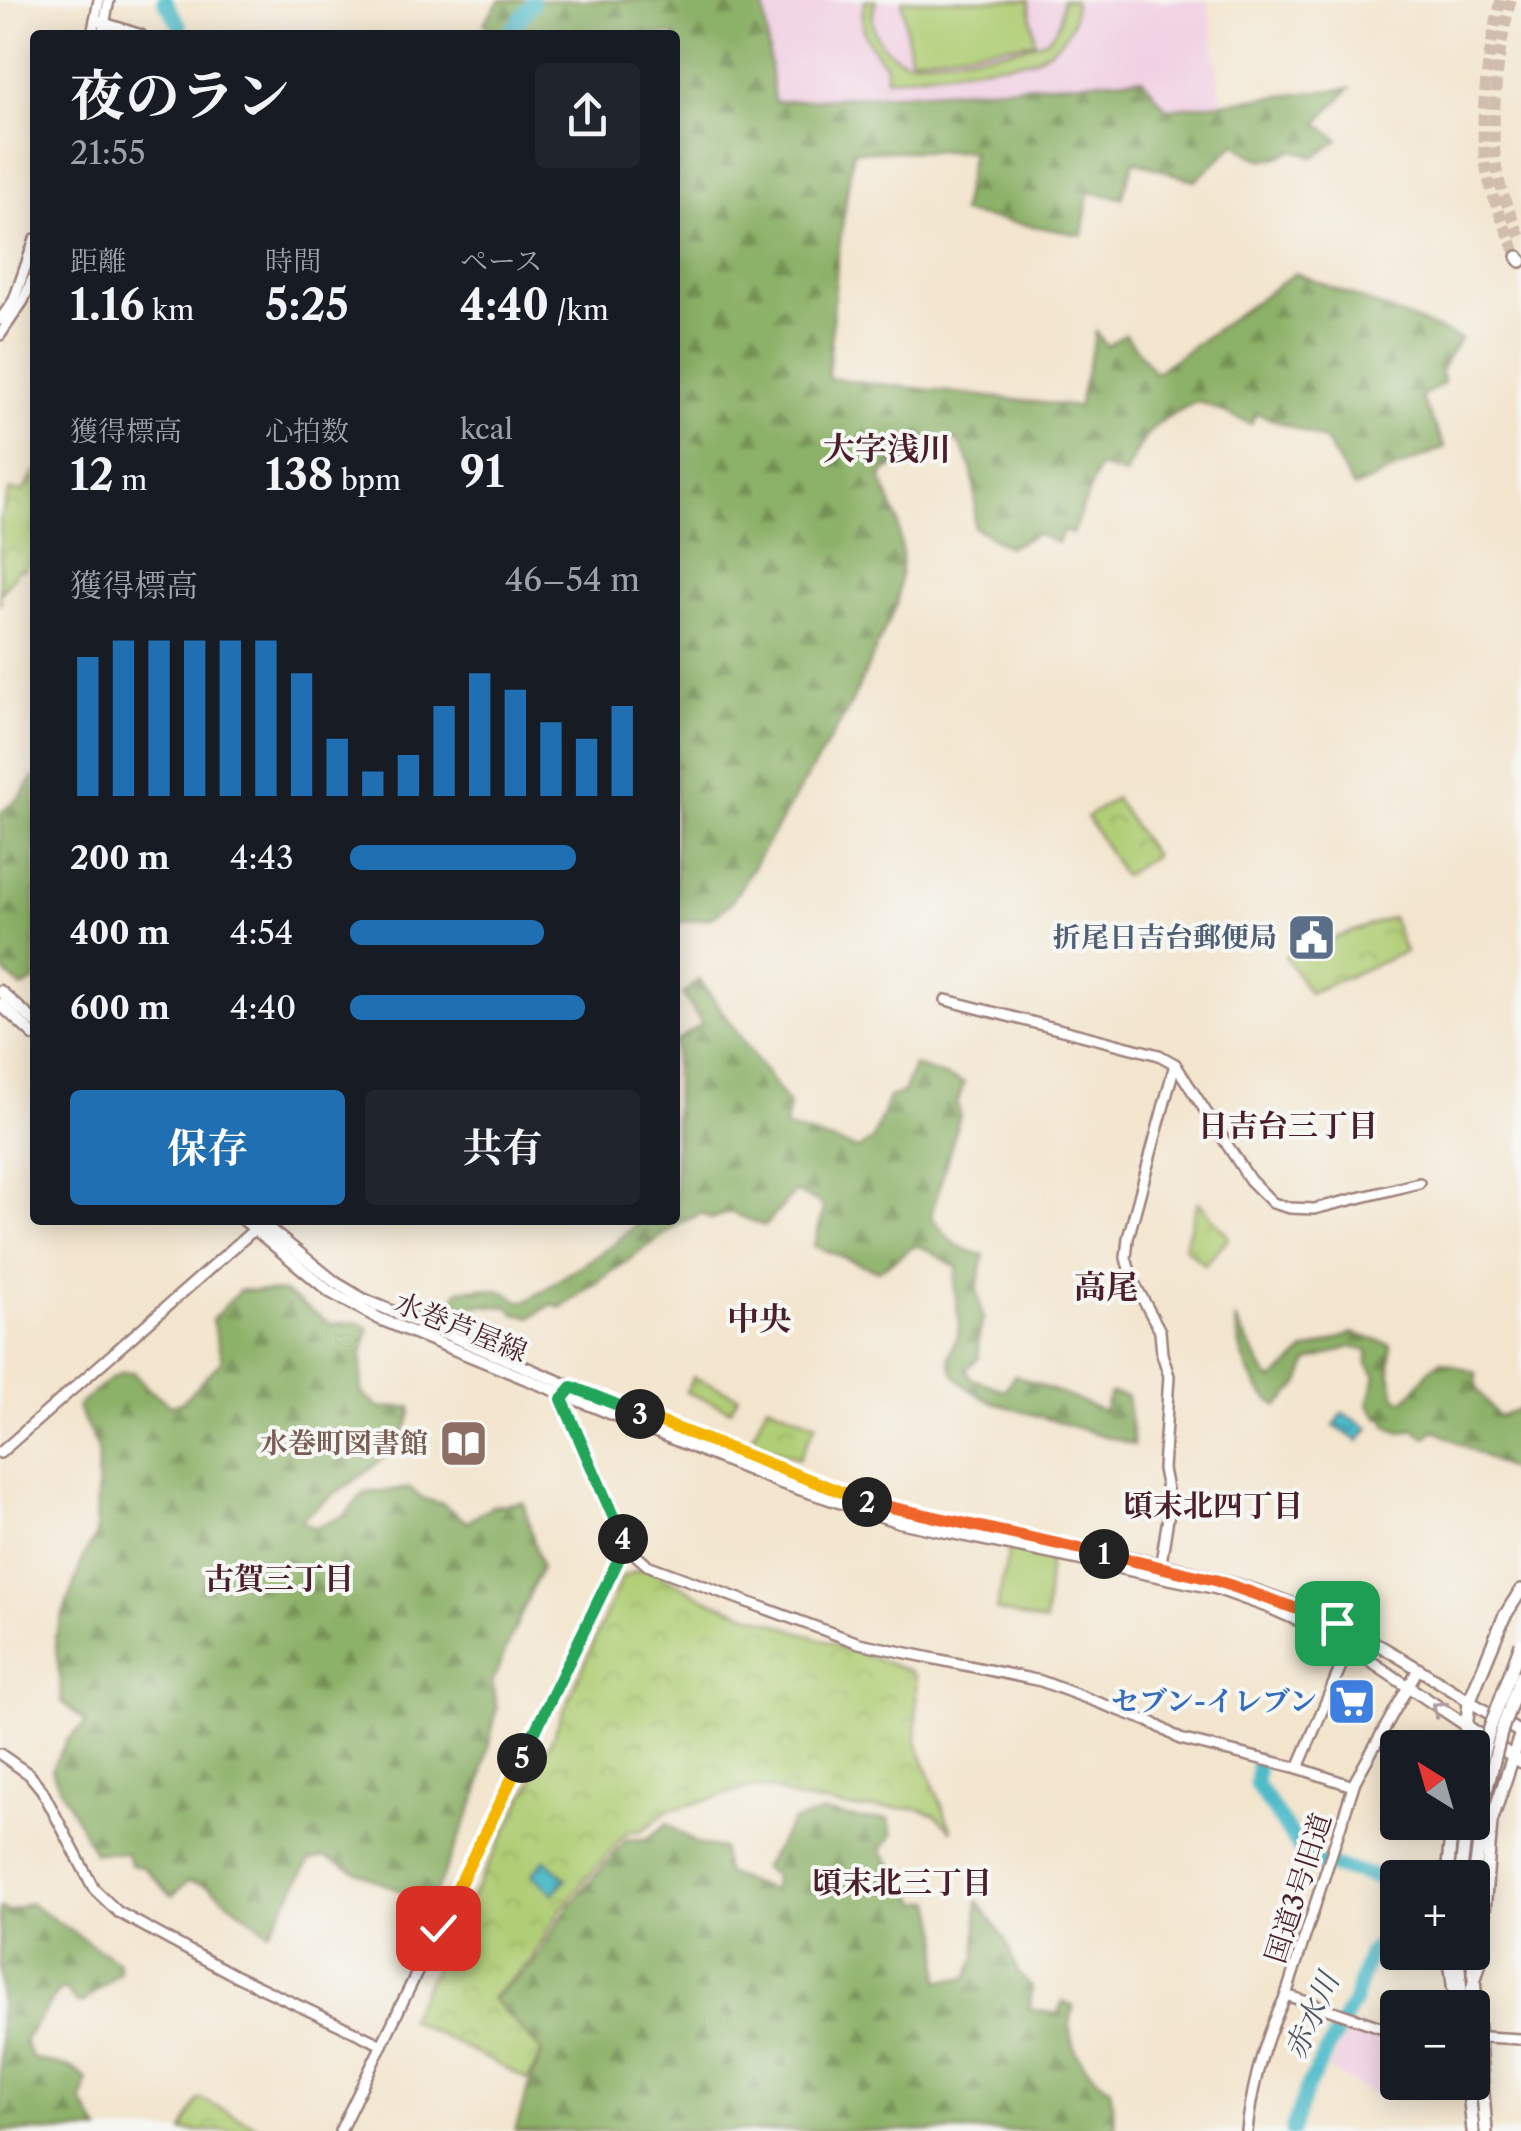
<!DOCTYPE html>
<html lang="ja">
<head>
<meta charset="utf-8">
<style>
  body { margin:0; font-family:"Libre Caslon Text","Noto Serif JP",serif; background:#20242c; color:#f1f3f6; height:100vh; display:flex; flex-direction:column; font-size:38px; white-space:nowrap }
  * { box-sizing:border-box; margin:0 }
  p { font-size:32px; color:#9ea1a6 }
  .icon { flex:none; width:55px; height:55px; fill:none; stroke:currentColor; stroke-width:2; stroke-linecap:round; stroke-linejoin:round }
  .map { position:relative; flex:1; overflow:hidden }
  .drawer { position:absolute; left:30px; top:30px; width:650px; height:1195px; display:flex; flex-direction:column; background:#171b24; border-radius:10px; box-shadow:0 5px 25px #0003 }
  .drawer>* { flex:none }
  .needle { width:65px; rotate:323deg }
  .fabs { position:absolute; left:1380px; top:1730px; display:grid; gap:20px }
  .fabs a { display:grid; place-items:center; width:110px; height:110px; border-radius:10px; background:#171b24; box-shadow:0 5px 25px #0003; font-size:50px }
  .pin { position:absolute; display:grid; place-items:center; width:85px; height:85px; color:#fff; margin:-42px; border-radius:20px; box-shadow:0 5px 15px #0006 }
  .km { position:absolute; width:50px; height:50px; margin:-25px; border-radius:50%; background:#222; color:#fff; font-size:28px; line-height:50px; text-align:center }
  .round { display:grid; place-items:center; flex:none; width:105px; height:105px; border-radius:10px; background:#20242c }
  .head { display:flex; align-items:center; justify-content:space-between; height:170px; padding:0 40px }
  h1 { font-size:55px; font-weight:700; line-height:75px }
  .stats { display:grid; grid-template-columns:repeat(3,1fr); gap:15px; height:170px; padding:10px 40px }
  .stats div { display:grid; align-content:center }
  .stats b { font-size:42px; font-weight:700 }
  .stats small { font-size:28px; font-weight:400 }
  .stats p { font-size:28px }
  .chart { height:280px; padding:20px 40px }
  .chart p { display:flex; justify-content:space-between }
  .chart svg { width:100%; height:180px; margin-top:10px; stroke:#1f6fb2; stroke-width:6 }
  .button { display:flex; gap:20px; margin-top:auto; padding:20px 40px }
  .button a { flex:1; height:115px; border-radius:10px; background:#1f6fb2; color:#fff; font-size:40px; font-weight:700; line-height:115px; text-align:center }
  .button a+a { background:#20242c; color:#f1f3f6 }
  ul { padding:0 40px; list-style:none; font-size:32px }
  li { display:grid; grid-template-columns:160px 120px 1fr; align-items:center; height:75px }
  li i { height:25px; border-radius:12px; background:#1f6fb2 }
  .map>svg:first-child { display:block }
  .built { fill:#f1d0e3 }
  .grass { fill:#b0ce76; stroke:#7d7650; stroke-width:2.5 }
  .forest { fill:url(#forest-firs); stroke:#6b6849; stroke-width:2.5 }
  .park { fill:url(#park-crowns); stroke:#7d7650; stroke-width:2.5 }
  .water { fill:url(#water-ripples); stroke:#4c6d7a; stroke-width:2.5 }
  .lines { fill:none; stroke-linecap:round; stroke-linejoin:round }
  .river { stroke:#4fbbca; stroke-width:15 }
  .trunk-tunnel { stroke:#d1bdad; stroke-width:11; stroke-dasharray:11 5.5; stroke-linecap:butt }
  .tertiary-casing { stroke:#9e827c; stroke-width:14 }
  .secondary-casing { stroke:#9e827c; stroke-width:15 }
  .trunk-casing { stroke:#9e827c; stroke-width:16 }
  .tertiary { stroke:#fff; stroke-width:9 }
  .secondary { stroke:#fff; stroke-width:10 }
  .trunk { stroke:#fff; stroke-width:11 }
  .trunk-bridge-casing { stroke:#9e827c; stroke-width:16; stroke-linecap:butt }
  .trunk-bridge { stroke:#fff; stroke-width:11 }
  .oneway { stroke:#ae9aa0 }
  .split-1-casing { stroke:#fff; stroke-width:20 }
  .split-2-casing { stroke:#fff; stroke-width:20 }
  .split-3-casing { stroke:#fff; stroke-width:20 }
  .split-4-casing { stroke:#fff; stroke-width:20 }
  .split-5-casing { stroke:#fff; stroke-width:20 }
  .split-6-casing { stroke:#fff; stroke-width:20 }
  .split-1 { stroke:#f0652b; stroke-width:12 }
  .split-2 { stroke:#f0652b; stroke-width:12 }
  .split-3 { stroke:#f5b400; stroke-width:12 }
  .split-4 { stroke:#22a559; stroke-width:12 }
  .split-5 { stroke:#22a559; stroke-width:12 }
  .split-6 { stroke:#f5b400; stroke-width:12 }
  .labels { text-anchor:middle; stroke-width:8; stroke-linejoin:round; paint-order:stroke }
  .service-label { font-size:28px; font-weight:bold; fill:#4e5e75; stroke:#f6f6f2; text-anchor:end }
  .street-label { font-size:28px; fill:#4a1f2b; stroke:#f6f6f2 }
  .education-label { font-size:28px; font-weight:bold; fill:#785e54; stroke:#f6f6f2; text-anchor:end }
  .shop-label { font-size:28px; font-weight:bold; fill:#366cbe; stroke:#f6f6f2; text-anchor:end }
  .neighbourhood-label { font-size:30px; font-weight:bold; fill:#4a1f2b; stroke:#f6f6f2 }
  .water-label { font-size:30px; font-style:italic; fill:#4c5663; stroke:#f6f6f2 }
  .quarter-label { font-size:32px; font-weight:bold; fill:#4a1f2b; stroke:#f6f6f2 }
</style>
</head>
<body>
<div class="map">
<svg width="1521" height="2131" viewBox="0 0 1521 2131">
  <defs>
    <pattern id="forest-firs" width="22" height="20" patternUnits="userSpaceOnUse" patternTransform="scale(2.5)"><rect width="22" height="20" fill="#8cb167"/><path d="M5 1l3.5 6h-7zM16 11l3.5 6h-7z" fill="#748f55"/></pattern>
    <pattern id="park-crowns" width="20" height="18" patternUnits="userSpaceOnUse" patternTransform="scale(2.5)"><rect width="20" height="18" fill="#b0ce76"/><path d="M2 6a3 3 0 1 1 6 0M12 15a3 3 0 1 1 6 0" fill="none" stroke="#99b066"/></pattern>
    <pattern id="water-ripples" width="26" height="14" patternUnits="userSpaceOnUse" patternTransform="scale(2.5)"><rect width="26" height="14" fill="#4fbbca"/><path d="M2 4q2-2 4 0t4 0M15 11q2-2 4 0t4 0" fill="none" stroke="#4497a4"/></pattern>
  </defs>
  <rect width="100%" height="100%" fill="#f6f6f2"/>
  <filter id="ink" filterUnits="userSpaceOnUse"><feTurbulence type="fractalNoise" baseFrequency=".01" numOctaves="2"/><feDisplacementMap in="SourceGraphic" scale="20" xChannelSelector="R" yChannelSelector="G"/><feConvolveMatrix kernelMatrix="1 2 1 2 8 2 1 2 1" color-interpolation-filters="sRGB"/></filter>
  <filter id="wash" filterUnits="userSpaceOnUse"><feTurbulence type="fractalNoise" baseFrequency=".0048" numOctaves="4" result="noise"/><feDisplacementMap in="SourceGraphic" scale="40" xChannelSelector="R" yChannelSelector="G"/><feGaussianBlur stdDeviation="2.25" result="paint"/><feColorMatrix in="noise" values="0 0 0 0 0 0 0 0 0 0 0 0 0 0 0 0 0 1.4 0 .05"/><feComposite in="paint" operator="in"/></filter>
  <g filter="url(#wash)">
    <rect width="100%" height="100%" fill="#f3e5ce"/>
    <g class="built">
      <polygon points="743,0 1208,0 1222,102 1167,109 1142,78 773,102 764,7"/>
      <polygon points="1357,2024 1397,2039 1397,2064 1384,2091 1374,2095 1328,2069 1351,2026"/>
    </g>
    <g class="grass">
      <path d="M 865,0 L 876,0 C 866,27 880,53 908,61 C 935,58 1033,52 1049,37 C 1060,27 1061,14 1062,0 L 1074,0 C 1077,31 1058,48 1032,60 L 886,79 L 886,65 C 868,45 857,28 865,0 Z"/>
      <polygon points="902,0 1029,0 1035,42 910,58"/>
      <polygon points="1010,1545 1050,1555 1045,1623 996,1610"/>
    </g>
    <g class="forest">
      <path d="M 500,0 L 743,0 L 764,6 L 774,102 L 1142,78 L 1167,109 L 1350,88 L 1318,123 L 1339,140 L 1314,157 L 1294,150 C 1265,163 1261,164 1236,143 L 1195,181 L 1134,161 L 1122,198 L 1089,192 L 1082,235 L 961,213 L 972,151 L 853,151 L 837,262 L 828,378 L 1078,407 L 1096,332 L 1107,346 L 1125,334 L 1155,373 L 1295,273 L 1460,338 L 1440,370 L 1444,383 L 1421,397 L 1445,447 L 1354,488 L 1325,440 L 1256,413 L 1251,424 L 1198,401 C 1154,422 1144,430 1126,475 L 1099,467 L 1072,534 L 1063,531 L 1057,543 L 1037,534 L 1008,547 L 974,527 C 976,495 977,467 957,440 L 886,470 L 881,478 L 898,521 L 902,558 L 897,603 L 848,710 L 731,903 L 711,918 L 675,923 L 675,35 L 496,35 L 484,23 Z"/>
      <polygon points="35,776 35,981 22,988 0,969 0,813 20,797"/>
      <path d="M 699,979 L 789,1105 L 785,1127 L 858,1149 L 873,1139 L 889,1097 L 903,1093 L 914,1065 L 964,1083 L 957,1103 L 960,1115 L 931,1216 C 949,1240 953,1248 984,1255 L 977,1289 L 983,1318 L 978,1342 L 979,1358 L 966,1369 L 971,1378 L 1004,1390 L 1015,1375 L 1104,1411 L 1110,1393 L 1127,1396 L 1134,1445 L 992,1402 C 975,1394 942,1375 951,1351 C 955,1339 960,1335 959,1321 C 957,1301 952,1287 957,1267 L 922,1247 L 915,1246 L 878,1271 L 814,1246 L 824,1209 L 819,1202 L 795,1192 L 765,1226 L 730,1212 L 711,1219 L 702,1213 L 682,1222 L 561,1308 L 553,1304 L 531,1317 L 515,1314 L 509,1307 L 477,1305 C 458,1323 444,1313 422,1304 L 453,1299 L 459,1290 C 477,1287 507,1287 519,1301 L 527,1301 L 614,1244 L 641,1220 L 675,1220 L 675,1042 L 702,1024 L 683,995 Z"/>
      <path d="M 240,1290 L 284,1292 L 331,1324 L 358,1322 L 369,1329 L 362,1353 L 361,1393 L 380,1408 L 411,1407 C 411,1457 331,1490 301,1520 L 314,1528 L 344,1516 L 364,1493 L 410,1488 L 421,1498 L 443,1504 L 467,1522 L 492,1506 L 523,1502 L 541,1568 L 492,1682 L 497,1708 L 478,1794 L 430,1905 L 325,1857 L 310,1861 L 269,1932 L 207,1885 L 188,1881 L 172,1896 L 143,1867 L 131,1865 L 126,1853 L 94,1853 L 51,1770 L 67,1740 L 87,1723 L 62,1702 L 55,1637 L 84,1556 L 96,1536 L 98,1449 L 77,1406 L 112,1378 L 122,1373 L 133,1372 L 147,1388 L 171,1405 L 182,1402 L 222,1360 L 212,1320 Z"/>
      <path d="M 1235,1319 L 1267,1376 L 1274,1380 L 1303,1352 L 1353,1333 L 1391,1345 L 1390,1374 L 1395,1395 L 1403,1401 C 1420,1391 1422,1371 1441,1361 L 1476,1373 L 1477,1389 L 1498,1417 L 1521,1408 L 1521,1476 L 1434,1430 L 1426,1438 L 1413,1429 L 1401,1433 L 1387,1426 L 1385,1418 L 1379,1418 L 1368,1404 L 1376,1376 L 1367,1363 L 1368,1351 L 1351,1347 L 1309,1361 L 1300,1383 L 1278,1406 C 1250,1391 1239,1349 1235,1319 Z"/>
      <path d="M 823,1812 L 860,1819 L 888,1819 L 893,1835 L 881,1850 L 919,1903 L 933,1901 L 940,1933 L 939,1981 L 968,1977 L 976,1956 L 978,1901 L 1005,1939 L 1019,1974 L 1032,1987 L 1030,2009 L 1057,2014 L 1063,2002 L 1073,2006 C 1073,2013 1069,2022 1070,2029 C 1071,2052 1091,2077 1110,2087 L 1116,2131 L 515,2131 L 530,2082 L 543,2052 L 493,1999 L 533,1964 L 566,1910 L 627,1839 L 647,1839 L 667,1823 L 697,1844 L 722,1849 L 725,1873 L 773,1891 L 774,1875 L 763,1868 L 792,1822 Z"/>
      <polygon points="29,1903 118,1962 120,1972 82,2003 77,2003 66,1990 59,1990 24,2041 32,2058 74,2069 87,2080 82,2102 100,2131 0,2131 0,1908 9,1912"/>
    </g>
    <g class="park">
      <polygon points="35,472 35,553 24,570 19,569 0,594 0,605 0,517 10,490 23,492"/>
      <polygon points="1115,798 1154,856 1123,876 1087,817"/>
      <polygon points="1392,917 1405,952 1309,993 1285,956"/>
      <polygon points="1198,1201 1229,1237 1205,1265 1184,1247"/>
      <polygon points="693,1377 738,1396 731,1410 686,1392"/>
      <polygon points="767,1404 816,1424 799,1459 751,1440"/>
      <polygon points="645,1567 706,1599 911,1671 916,1678 917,1744 952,1831 936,1815 916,1808 858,1809 797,1799 772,1789 750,1788 667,1811 642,1831 628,1831 561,1909 530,1962 491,1998 542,2052 528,2080 408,2019 539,1768 622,1577"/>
      <polygon points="201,2099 258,2127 260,2131 183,2131 197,2101"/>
    </g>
    <g class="water">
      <polygon points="1343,1413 1369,1428 1359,1441 1334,1426"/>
      <polygon points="545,1859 566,1879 553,1894 532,1874"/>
    </g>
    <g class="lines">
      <g class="river">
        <polyline points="164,0 180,26"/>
        <polyline points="508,35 533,2"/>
        <polyline points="1258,1762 1256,1784 1305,1856 1319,1863 1398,1882"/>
        <polyline points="1292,2131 1306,2090 1354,2001 1369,1954 1377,1946 1398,1936"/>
      </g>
    </g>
  </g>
  <g filter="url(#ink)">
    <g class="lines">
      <g class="trunk-tunnel">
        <path d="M 1501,0 C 1488,51 1479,109 1485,162 C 1489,194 1505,227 1518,257"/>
        <path d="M 1511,0 C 1499,47 1490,115 1496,164 C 1499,189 1511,215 1521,238"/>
      </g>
      <defs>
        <g id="tertiary">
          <polyline points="95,20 141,35"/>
          <polyline points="92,35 99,0"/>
          <polyline points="102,35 109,0"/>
          <polyline points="0,320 14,300 35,239"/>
          <polyline points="0,335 23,301 35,273"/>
          <polyline points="946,1000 1159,1055 1175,1064 1250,1180 1273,1203 1290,1208 1314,1209 1419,1183"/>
          <path d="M 566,1391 C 563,1398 561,1398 563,1406 C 565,1413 572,1419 576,1426 C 600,1471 604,1532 647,1565 L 859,1643 L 1041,1681 L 1153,1723 L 1180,1739 L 1298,1768 L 1353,1786"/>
          <polyline points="0,1453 257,1227"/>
          <polyline points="1160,1569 1170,1505 1163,1469 1169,1376 1162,1354 1160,1331 1132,1279 1126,1258 1128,1238 1175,1064"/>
          <polyline points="0,1754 29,1774 42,1790 94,1889 118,1912 234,1975 382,2045"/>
          <polyline points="1298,1768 1349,1647"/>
          <polyline points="1286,1995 1398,2033"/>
          <polyline points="1484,2037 1521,2039"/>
          <polyline points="340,2131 625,1544"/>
          <path d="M 1247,2131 C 1252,2084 1265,2038 1286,1995 L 1355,1781 L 1418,1669"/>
        </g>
        <g id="secondary">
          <polyline points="0,991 35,1022"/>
          <polyline points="0,1004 35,1036"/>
          <polyline points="244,1220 330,1292 380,1319 781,1483 899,1522 1215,1588 1268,1607 1304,1623 1349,1647 1521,1762"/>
          <path d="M 258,1220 L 336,1283 L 363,1299 L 572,1387 L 857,1499 C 1015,1544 1187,1552 1337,1623 C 1401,1654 1460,1697 1521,1733"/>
        </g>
        <g id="trunk">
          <polyline points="1518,257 1521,261"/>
          <polyline points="1464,1748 1469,1702 1504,1617 1521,1590"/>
          <polyline points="1447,1878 1452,1822"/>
          <polyline points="1460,1878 1467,1822"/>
          <polyline points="1472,1894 1486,1792"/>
          <polyline points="1449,1952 1456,2008"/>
          <polyline points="1458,1952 1461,1993"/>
          <polyline points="1472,1952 1486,2131"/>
          <polyline points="1472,1989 1480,1962 1491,1822 1521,1733"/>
          <polyline points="1468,2082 1473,2131"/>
        </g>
      </defs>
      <use href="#tertiary" class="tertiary-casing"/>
      <use href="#secondary" class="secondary-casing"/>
      <use href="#trunk" class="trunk-casing"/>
      <use href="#tertiary" class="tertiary"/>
      <use href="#secondary" class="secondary"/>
      <use href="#trunk" class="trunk"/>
      <defs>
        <g id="trunk-bridge">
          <polyline points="1473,1790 1490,1728 1521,1644"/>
          <polyline points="1486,1792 1502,1729 1521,1676"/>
        </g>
      </defs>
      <use href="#trunk-bridge" class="trunk-bridge-casing"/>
      <use href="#trunk-bridge" class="trunk-bridge"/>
    </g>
    <defs><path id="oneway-chevron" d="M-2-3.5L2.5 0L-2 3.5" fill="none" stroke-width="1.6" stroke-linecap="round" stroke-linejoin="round" transform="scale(2.5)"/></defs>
    <use class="oneway" href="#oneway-chevron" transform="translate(1438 1708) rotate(-145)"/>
  </g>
  <g class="lines" filter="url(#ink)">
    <defs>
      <polyline id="split-1" points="1104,1554 1215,1580 1337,1623"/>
      <polyline id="split-2" points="867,1502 1104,1554"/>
      <polyline id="split-3" points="640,1414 867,1502"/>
      <polyline id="split-4" points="623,1539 562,1399 572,1387 640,1414"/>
      <polyline id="split-5" points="522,1758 626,1544 623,1539"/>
      <polyline id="split-6" points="438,1928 522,1758"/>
    </defs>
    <use href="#split-1" class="split-1-casing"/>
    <use href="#split-2" class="split-2-casing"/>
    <use href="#split-3" class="split-3-casing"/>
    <use href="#split-4" class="split-4-casing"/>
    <use href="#split-5" class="split-5-casing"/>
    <use href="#split-6" class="split-6-casing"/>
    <use href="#split-1" class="split-1"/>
    <use href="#split-2" class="split-2"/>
    <use href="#split-3" class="split-3"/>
    <use href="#split-4" class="split-4"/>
    <use href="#split-5" class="split-5"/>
    <use href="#split-6" class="split-6"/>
  </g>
  <defs>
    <symbol id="civic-square" viewBox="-11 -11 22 22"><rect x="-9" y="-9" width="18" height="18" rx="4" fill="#5c6f8a" stroke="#f6f6f2"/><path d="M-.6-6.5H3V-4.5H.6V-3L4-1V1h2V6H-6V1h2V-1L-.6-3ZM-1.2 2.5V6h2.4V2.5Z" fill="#fff"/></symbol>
    <symbol id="library-square" viewBox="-11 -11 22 22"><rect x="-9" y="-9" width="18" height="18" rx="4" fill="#8d6e63" stroke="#f6f6f2"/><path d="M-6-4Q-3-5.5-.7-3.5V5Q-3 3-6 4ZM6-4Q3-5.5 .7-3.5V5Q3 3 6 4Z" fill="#fff"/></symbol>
    <symbol id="supermarket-square" viewBox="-11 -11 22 22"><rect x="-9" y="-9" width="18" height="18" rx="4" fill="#3f7fe0" stroke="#f6f6f2"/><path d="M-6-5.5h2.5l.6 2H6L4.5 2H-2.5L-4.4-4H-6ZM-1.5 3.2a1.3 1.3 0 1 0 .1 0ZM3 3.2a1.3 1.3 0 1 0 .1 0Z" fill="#fff"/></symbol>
  </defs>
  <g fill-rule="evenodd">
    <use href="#civic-square" x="1284" y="910" width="55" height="55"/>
    <use href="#library-square" x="436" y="1416" width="55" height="55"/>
    <use href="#supermarket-square" x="1324" y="1674" width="55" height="55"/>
  </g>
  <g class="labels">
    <g class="service-label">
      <text x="1277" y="947">折尾日吉台郵便局</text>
    </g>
    <g class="street-label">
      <text transform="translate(461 1327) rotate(22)" y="10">水巻芦屋線</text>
      <text transform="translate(1298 1888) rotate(-72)" y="10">国道3号旧道</text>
    </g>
    <g class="education-label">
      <text x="428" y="1453">水巻町図書館</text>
    </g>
    <g class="shop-label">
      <text x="1317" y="1711">セブン-イレブン</text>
    </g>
    <g class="neighbourhood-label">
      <text x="1288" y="1136">日吉台三丁目</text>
      <text x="1213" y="1516">頃末北四丁目</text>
      <text x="279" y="1589">古賀三丁目</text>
      <text x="902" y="1893">頃末北三丁目</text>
    </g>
    <g class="water-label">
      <text transform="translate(1312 2016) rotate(-66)" y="10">赤水川</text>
    </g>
    <g class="quarter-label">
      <text x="887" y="460">大字浅川</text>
      <text x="1106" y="1298">高尾</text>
      <text x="759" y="1330">中央</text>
    </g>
  </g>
</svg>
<div class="fabs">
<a><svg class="needle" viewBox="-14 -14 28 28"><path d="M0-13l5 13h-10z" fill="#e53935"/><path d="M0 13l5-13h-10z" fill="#9ea1a6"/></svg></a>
<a>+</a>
<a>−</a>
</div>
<div class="pin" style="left:1337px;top:1623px;background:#1e9e55"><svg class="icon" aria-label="arrive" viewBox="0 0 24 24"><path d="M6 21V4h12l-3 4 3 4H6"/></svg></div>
<div class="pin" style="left:438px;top:1928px;background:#d93025"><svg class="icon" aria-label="check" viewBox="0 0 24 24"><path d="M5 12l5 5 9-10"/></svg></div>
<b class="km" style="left:1104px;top:1554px">1</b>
<b class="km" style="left:867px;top:1502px">2</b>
<b class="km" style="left:640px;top:1414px">3</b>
<b class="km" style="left:623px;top:1539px">4</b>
<b class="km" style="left:522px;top:1758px">5</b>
<section class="drawer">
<div class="head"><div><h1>夜のラン</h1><p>21:55</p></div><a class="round"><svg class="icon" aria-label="share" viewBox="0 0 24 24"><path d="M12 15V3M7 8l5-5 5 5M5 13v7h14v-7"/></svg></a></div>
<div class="stats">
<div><p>距離</p><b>1.16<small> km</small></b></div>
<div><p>時間</p><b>5:25</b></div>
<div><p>ペース</p><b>4:40<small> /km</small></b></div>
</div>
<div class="stats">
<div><p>獲得標高</p><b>12<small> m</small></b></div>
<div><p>心拍数</p><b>138<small> bpm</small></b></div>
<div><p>kcal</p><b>91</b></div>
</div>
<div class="chart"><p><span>獲得標高</span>46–54 m</p>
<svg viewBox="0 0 160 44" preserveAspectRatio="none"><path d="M5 44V10M15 44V6M25 44V6M35 44V6M45 44V6M55 44V6M65 44V14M75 44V30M85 44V38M95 44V34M105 44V22M115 44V14M125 44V18M135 44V26M145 44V30M155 44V22"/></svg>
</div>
<ul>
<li><b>200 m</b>4:43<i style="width:78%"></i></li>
<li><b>400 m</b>4:54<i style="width:67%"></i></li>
<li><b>600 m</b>4:40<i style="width:81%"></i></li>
</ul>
<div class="button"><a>保存</a><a>共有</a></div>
</section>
</div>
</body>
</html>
